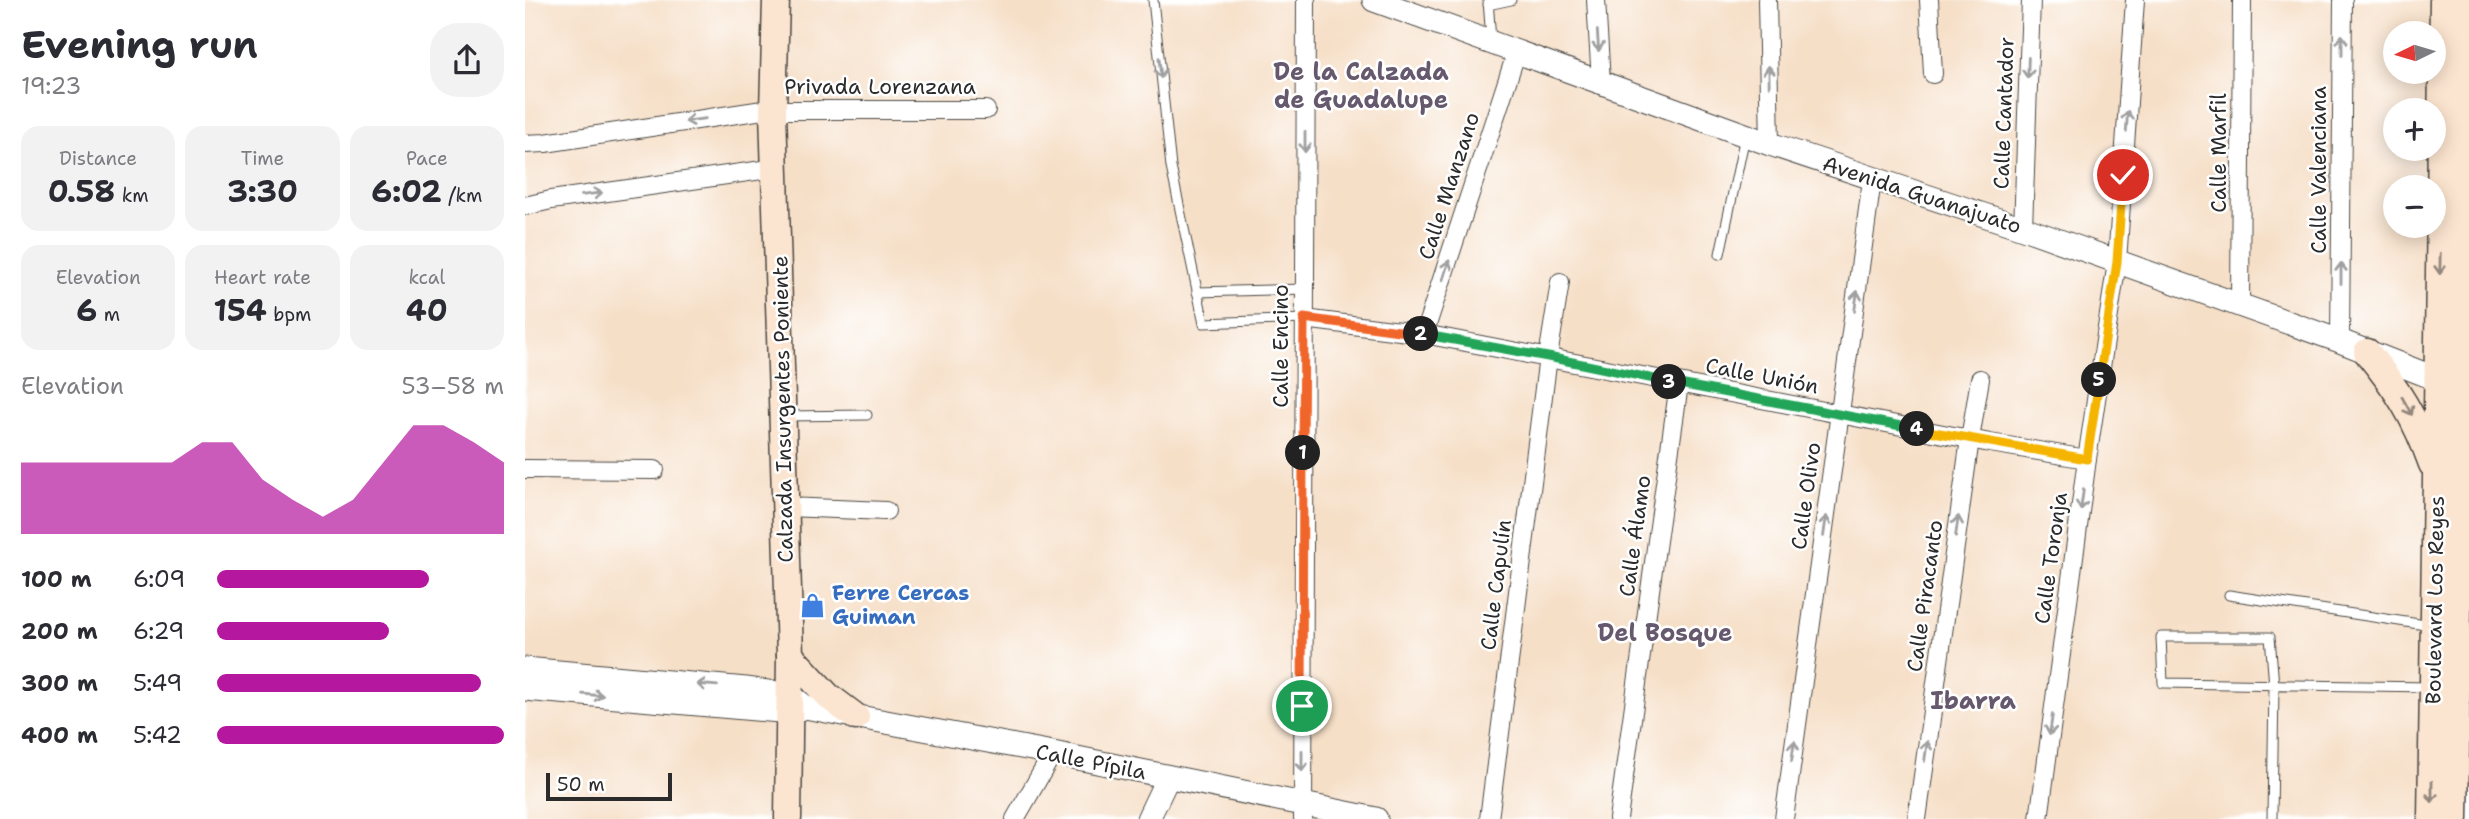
<!DOCTYPE html>
<html lang="en">
<head>
<meta charset="utf-8">
<style>
  body { margin:0; font-family:"Shantell Sans",sans-serif; background:#f2f2f3; color:#2b2b33; height:100vh; display:flex; flex-direction:column; font-size:26px; white-space:nowrap }
  * { box-sizing:border-box; margin:0 }
  p { font-size:23px; color:#7c7c81 }
  .icon { flex:none; width:38px; height:38px; fill:none; stroke:currentColor; stroke-width:2; stroke-linecap:round; stroke-linejoin:round }
  .map { position:relative; flex:1; overflow:hidden }
  .panel { display:flex; flex-direction:column; background:#fff; width:525px }
  .panel>* { flex:none }
  .needle { width:46px; rotate:265deg }
  .controls { position:absolute; left:1858px; top:21px; display:grid; gap:14px }
  .controls a { display:grid; place-items:center; width:63px; height:63px; border-radius:50%; background:#fff; box-shadow:0 4px 18px #0003; font-size:35px }
  .scale { position:absolute; left:21px; bottom:18px; width:126px; box-sizing:border-box; padding-left:7px; border:4px solid #2b2b2b; border-top:0; font-size:19px; line-height:24px; white-space:nowrap; color:#2b2b2b; -webkit-text-stroke:5px #fff; paint-order:stroke }
  .pin { position:absolute; display:grid; place-items:center; width:60px; height:60px; color:#fff; margin:-30px; border:4px solid #fff; border-radius:50%; box-shadow:0 2px 7px #0007 }
  .km { position:absolute; width:35px; height:35px; margin:-18px; border-radius:50%; background:#222; color:#fff; font-size:19px; line-height:35px; text-align:center }
  .round { display:grid; place-items:center; flex:none; width:74px; height:74px; border-radius:28px; background:#f2f2f3 }
  .headline { display:flex; align-items:center; justify-content:space-between; height:119px; padding:0 21px }
  h1 { font-size:38px; font-weight:700; line-height:52px }
  .metrics { display:grid; grid-template-columns:repeat(3,1fr); gap:10px; height:119px; padding:7px 21px }
  .metrics div { display:grid; align-content:center; border-radius:18px; background:#f2f2f3; text-align:center }
  .metrics b { font-size:30px; font-weight:700 }
  .metrics small { font-size:19px; font-weight:400 }
  .metrics p { font-size:19px }
  .chart { height:196px; padding:14px 21px }
  .chart p { display:flex; justify-content:space-between }
  .chart svg { width:100%; height:126px; margin-top:7px; fill:#b5179e; opacity:.7 }
  ul { padding:0 21px; list-style:none; font-size:23px }
  li { display:grid; grid-template-columns:112px 84px 1fr; align-items:center; height:52px }
  li i { height:18px; border-radius:9px; background:#b5179e }
  main { display:flex; flex:1; min-height:0 }
  .map>svg:first-child { display:block }
  .lines { fill:none; stroke-linecap:round; stroke-linejoin:round }
  .service-casing { stroke:#494642; stroke-width:11 }
  .minor-casing { stroke:#494642; stroke-width:20 }
  .tertiary-casing { stroke:#494642; stroke-width:25 }
  .secondary-casing { stroke:#494642; stroke-width:29 }
  .service { stroke:#fff; stroke-width:9 }
  .minor { stroke:#fff; stroke-width:18 }
  .tertiary { stroke:#fff; stroke-width:23 }
  .secondary { stroke:#fce5d0; stroke-width:26 }
  .oneway { stroke:#a0a0a0 }
  .oneway2 { stroke:#94887e }
  .split-1-casing { stroke:#fff; stroke-width:14 }
  .split-2-casing { stroke:#fff; stroke-width:14 }
  .split-3-casing { stroke:#fff; stroke-width:14 }
  .split-4-casing { stroke:#fff; stroke-width:14 }
  .split-5-casing { stroke:#fff; stroke-width:14 }
  .split-6-casing { stroke:#fff; stroke-width:14 }
  .split-1 { stroke:#f0652b; stroke-width:9 }
  .split-2 { stroke:#f0652b; stroke-width:9 }
  .split-3 { stroke:#22a559; stroke-width:9 }
  .split-4 { stroke:#22a559; stroke-width:9 }
  .split-5 { stroke:#f5b400; stroke-width:9 }
  .split-6 { stroke:#f5b400; stroke-width:9 }
  .labels { text-anchor:middle; stroke-width:5; stroke-linejoin:round; paint-order:stroke }
  .street-label { font-size:21px; fill:#2b2b2b; stroke:#fff }
  .shop-label { font-size:21px; font-weight:bold; fill:#366cbe; stroke:#fff; text-anchor:start }
  .quarter-label { font-size:24px; font-weight:bold; fill:#66596e; stroke:#fff }
</style>
</head>
<body>
<main>
<section class="panel">
<div class="headline"><div><h1>Evening run</h1><p>19:23</p></div><a class="round"><svg class="icon" aria-label="share" viewBox="0 0 24 24"><path d="M12 15V3M7 8l5-5 5 5M5 13v7h14v-7"/></svg></a></div>
<div class="metrics">
<div><p>Distance</p><b>0.58<small> km</small></b></div>
<div><p>Time</p><b>3:30</b></div>
<div><p>Pace</p><b>6:02<small> /km</small></b></div>
</div>
<div class="metrics">
<div><p>Elevation</p><b>6<small> m</small></b></div>
<div><p>Heart rate</p><b>154<small> bpm</small></b></div>
<div><p>kcal</p><b>40</b></div>
</div>
<div class="chart"><p><span>Elevation</span>53–58 m</p>
<svg viewBox="0 0 160 44" preserveAspectRatio="none"><path d="M0 44V19L10 19L20 19L30 19L40 19L50 19L60 12L70 12L80 25L90 32L100 38L110 32L120 19L130 6L140 6L150 12L160 19V44z"/></svg>
</div>
<ul>
<li><b>100 m</b>6:09<i style="width:74%"></i></li>
<li><b>200 m</b>6:29<i style="width:60%"></i></li>
<li><b>300 m</b>5:49<i style="width:92%"></i></li>
<li><b>400 m</b>5:42<i style="width:100%"></i></li>
</ul>
</section>
<div class="map">
<svg width="1944" height="819" viewBox="0 0 1944 819">
  <rect width="100%" height="100%" fill="#fff"/>
  <filter id="ink" filterUnits="userSpaceOnUse"><feTurbulence type="fractalNoise" baseFrequency=".0143" numOctaves="2"/><feDisplacementMap in="SourceGraphic" scale="14" xChannelSelector="R" yChannelSelector="G"/><feConvolveMatrix kernelMatrix="1 2 1 2 8 2 1 2 1" color-interpolation-filters="sRGB"/></filter>
  <filter id="wash" filterUnits="userSpaceOnUse"><feTurbulence type="fractalNoise" baseFrequency=".00686" numOctaves="4" result="noise"/><feDisplacementMap in="SourceGraphic" scale="28" xChannelSelector="R" yChannelSelector="G"/><feGaussianBlur stdDeviation="1.57" result="paint"/><feColorMatrix in="noise" values="0 0 0 0 0 0 0 0 0 0 0 0 0 0 0 0 0 1.4 0 .05"/><feComposite in="paint" operator="in"/></filter>
  <g filter="url(#wash)">
    <rect width="100%" height="100%" fill="#f6dfc7"/>
  </g>
  <g filter="url(#ink)">
    <g class="lines">
      <defs>
        <g id="service">
          <polyline points="628,0 646,167 679,323 779,319"/>
          <polyline points="963,0 966,40"/>
          <polyline points="963,5 986,0"/>
          <polyline points="1195,254 1220,136"/>
          <polyline points="672,292 779,289"/>
          <polyline points="260,416 342,415"/>
          <polyline points="1704,595 1907,626"/>
          <path d="M 1747,819 L 1749,685 L 1745,637 L 1636,637 L 1638,683 C 1727,685 1817,686 1907,687"/>
        </g>
        <g id="minor">
          <polyline points="1071,0 1076,82"/>
          <polyline points="1242,0 1245,144"/>
          <polyline points="1404,0 1408,74"/>
          <polyline points="0,144 20,143 238,110 461,110"/>
          <polyline points="0,206 26,200 252,168"/>
          <polyline points="1498,228 1506,0"/>
          <polyline points="1715,306 1717,0"/>
          <polyline points="779,319 899,334 1465,443 1562,459"/>
          <polyline points="899,334 992,51"/>
          <polyline points="1815,341 1818,0"/>
          <polyline points="0,469 130,470"/>
          <polyline points="261,507 361,511"/>
          <polyline points="490,819 528,753"/>
          <polyline points="778,819 781,0"/>
          <polyline points="964,819 1023,357 1035,282"/>
          <polyline points="1093,819 1154,384"/>
          <polyline points="1259,819 1347,180"/>
          <polyline points="1392,819 1445,439 1455,379"/>
          <polyline points="1514,819 1562,459 1592,262 1610,0"/>
        </g>
        <g id="tertiary">
          <polyline points="849,0 1245,144 1498,228 1815,341 1927,385"/>
          <polyline points="0,669 221,689 265,695 279,706"/>
          <polyline points="0,689 266,712 280,707 528,753 851,819"/>
          <polyline points="623,819 643,777"/>
        </g>
        <g id="secondary">
          <polyline points="251,0 248,111 265,655 263,819"/>
          <path d="M 1842,352 C 1873,390 1890,417 1907,464"/>
          <polyline points="265,655 303,696 331,717"/>
          <polyline points="1906,819 1918,0"/>
          <polyline points="1930,819 1942,0"/>
        </g>
      </defs>
      <use href="#service" class="service-casing"/>
      <use href="#minor" class="minor-casing"/>
      <use href="#tertiary" class="tertiary-casing"/>
      <use href="#secondary" class="secondary-casing"/>
      <use href="#service" class="service"/>
      <use href="#minor" class="minor"/>
      <use href="#tertiary" class="tertiary"/>
      <use href="#secondary" class="secondary"/>
    </g>
    <defs><path id="oneway-shaft" d="M-6 0H5M1.5-3L5.5 0L1.5 3" fill="none" stroke-width="1.6" stroke-linecap="round" stroke-linejoin="round" transform="scale(1.75)"/></defs>
    <g class="oneway">
      <use href="#oneway-shaft" transform="translate(1073 41) rotate(86)"/>
      <use href="#oneway-shaft" transform="translate(1817 45) rotate(-90)"/>
      <use href="#oneway-shaft" transform="translate(635 68) rotate(84)"/>
      <use href="#oneway-shaft" transform="translate(1503 68) rotate(92)"/>
      <use href="#oneway-shaft" transform="translate(1244 76) rotate(-91)"/>
      <use href="#oneway-shaft" transform="translate(170 120) rotate(172)"/>
      <use href="#oneway-shaft" transform="translate(1602 121) rotate(-86)"/>
      <use href="#oneway-shaft" transform="translate(780 142) rotate(90)"/>
      <use href="#oneway-shaft" transform="translate(67 194) rotate(-8)"/>
      <use href="#oneway-shaft" transform="translate(921 270) rotate(-72)"/>
      <use href="#oneway-shaft" transform="translate(1816 273) rotate(-90)"/>
      <use href="#oneway-shaft" transform="translate(1331 301) rotate(-82)"/>
      <use href="#oneway-shaft" transform="translate(1557 500) rotate(98)"/>
      <use href="#oneway-shaft" transform="translate(1300 526) rotate(-82)"/>
      <use href="#oneway-shaft" transform="translate(1432 526) rotate(-82)"/>
      <use href="#oneway-shaft" transform="translate(182 685) rotate(-175)"/>
      <use href="#oneway-shaft" transform="translate(68 695) rotate(5)"/>
      <use href="#oneway-shaft" transform="translate(1526 725) rotate(98)"/>
      <use href="#oneway-shaft" transform="translate(1268 751) rotate(-82)"/>
      <use href="#oneway-shaft" transform="translate(1401 751) rotate(-82)"/>
      <use href="#oneway-shaft" transform="translate(777 761) rotate(90)"/>
    </g>
    <g class="oneway2">
      <use href="#oneway-shaft" transform="translate(1915 264) rotate(91)"/>
      <use href="#oneway-shaft" transform="translate(1882 406) rotate(61)"/>
      <use href="#oneway-shaft" transform="translate(1907 792) rotate(90)"/>
    </g>
  </g>
  <g class="lines" filter="url(#ink)">
    <defs>
      <polyline id="split-1" points="777,706 778,453"/>
      <polyline id="split-2" points="778,453 779,318 896,334"/>
      <polyline id="split-3" points="896,334 1023,357 1144,382"/>
      <polyline id="split-4" points="1144,382 1392,429"/>
      <polyline id="split-5" points="1392,429 1562,459 1574,380"/>
      <polyline id="split-6" points="1574,380 1592,262 1598,175"/>
    </defs>
    <use href="#split-1" class="split-1-casing"/>
    <use href="#split-2" class="split-2-casing"/>
    <use href="#split-3" class="split-3-casing"/>
    <use href="#split-4" class="split-4-casing"/>
    <use href="#split-5" class="split-5-casing"/>
    <use href="#split-6" class="split-6-casing"/>
    <use href="#split-1" class="split-1"/>
    <use href="#split-2" class="split-2"/>
    <use href="#split-3" class="split-3"/>
    <use href="#split-4" class="split-4"/>
    <use href="#split-5" class="split-5"/>
    <use href="#split-6" class="split-6"/>
  </g>
  <defs>
    <symbol id="shop-bare" viewBox="-9 -9 18 18"><path d="M-5-2.5h2.3a2.7 3.5 0 0 1 5.4 0H5L5.5 6h-11ZM-1.5-2.5h3a1.5 2.3 0 0 0-3 0Z" fill="#3f7fe0" stroke="#fff" stroke-width="2.5" paint-order="stroke"/></symbol>
  </defs>
  <g fill-rule="evenodd">
    <use href="#shop-bare" x="270" y="588" width="35" height="35"/>
  </g>
  <g class="labels">
    <g class="street-label">
      <text x="355" y="94">Privada Lorenzana</text>
      <text transform="translate(1479 113) rotate(-88)" y="7">Calle Cantador</text>
      <text transform="translate(1694 153) rotate(-90)" y="7">Calle Marfil</text>
      <text transform="translate(1794 170) rotate(-90)" y="7">Calle Valenciana</text>
      <text transform="translate(924 186) rotate(-72)" y="7">Calle Manzano</text>
      <text transform="translate(1397 195) rotate(18)" y="7">Avenida Guanajuato</text>
      <text transform="translate(756 346) rotate(-90)" y="7">Calle Encino</text>
      <text transform="translate(1237 376) rotate(11)" y="7">Calle Unión</text>
      <text transform="translate(258 409) rotate(-91)" y="7">Calzada Insurgentes Poniente</text>
      <text transform="translate(1281 496) rotate(-82)" y="7">Calle Olivo</text>
      <text transform="translate(1110 536) rotate(-82)" y="7">Calle Álamo</text>
      <text transform="translate(1526 558) rotate(-82)" y="7">Calle Toronja</text>
      <text transform="translate(971 585) rotate(-83)" y="7">Calle Capulín</text>
      <text transform="translate(1400 596) rotate(-82)" y="7">Calle Piracanto</text>
      <text transform="translate(1910 600) rotate(-89)" y="7">Boulevard Los Reyes</text>
      <text transform="translate(566 762) rotate(11)" y="7">Calle Pípila</text>
    </g>
    <g class="shop-label">
      <text x="307" y="600">Ferre Cercas<tspan x="307" dy="24">Guiman</tspan></text>
    </g>
    <g class="quarter-label">
      <text x="836" y="80">De la Calzada<tspan x="836" dy="28">de Guadalupe</tspan></text>
      <text x="1140" y="641">Del Bosque</text>
      <text x="1448" y="709">Ibarra</text>
    </g>
  </g>
</svg>
<div class="controls">
<a><svg class="needle" viewBox="-14 -14 28 28"><path d="M0-13l5 13h-10z" fill="#e53935"/><path d="M0 13l5-13h-10z" fill="#7c7c81"/></svg></a>
<a>+</a>
<a>−</a>
</div>
<div class="scale">50 m</div>
<div class="pin" style="left:777px;top:706px;background:#1e9e55"><svg class="icon" aria-label="arrive" viewBox="0 0 24 24"><path d="M6 21V4h12l-3 4 3 4H6"/></svg></div>
<div class="pin" style="left:1598px;top:175px;background:#d93025"><svg class="icon" aria-label="check" viewBox="0 0 24 24"><path d="M5 12l5 5 9-10"/></svg></div>
<b class="km" style="left:778px;top:453px">1</b>
<b class="km" style="left:896px;top:334px">2</b>
<b class="km" style="left:1144px;top:382px">3</b>
<b class="km" style="left:1392px;top:429px">4</b>
<b class="km" style="left:1574px;top:380px">5</b>
</div>
</main>
</body>
</html>
